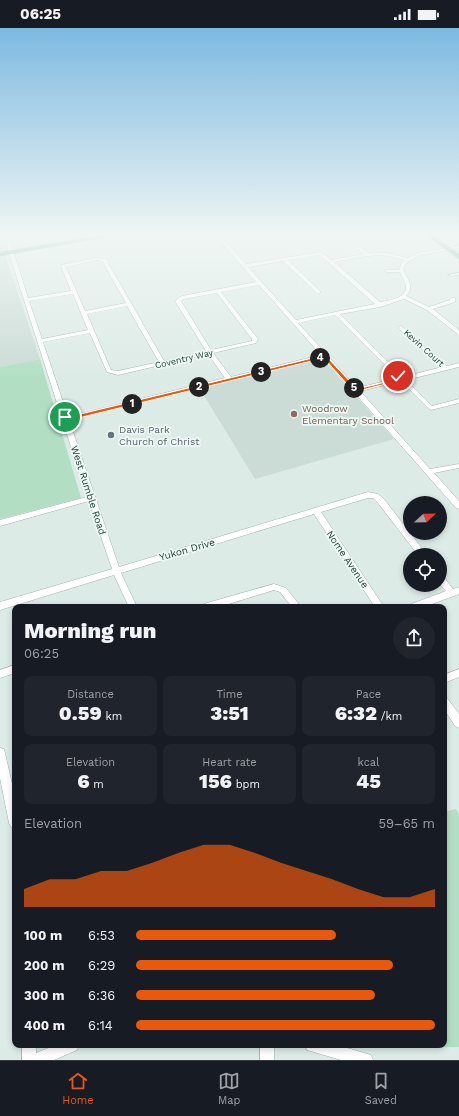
<!DOCTYPE html>
<html lang="en">
<head>
<meta charset="utf-8">
<style>
  body { margin:0; font-family:"Work Sans",sans-serif; background:#20242c; color:#f1f3f6; height:100vh; display:flex; flex-direction:column; font-size:15px; white-space:nowrap }
  * { box-sizing:border-box; margin:0 }
  p { font-size:13px; color:#9ea1a6 }
  .icon { flex:none; width:22px; height:22px; fill:none; stroke:currentColor; stroke-width:2; stroke-linecap:round; stroke-linejoin:round }
  .map { position:relative; flex:1; overflow:hidden }
  .panel { position:absolute; left:12px; top:576px; width:435px; height:444px; display:flex; flex-direction:column; background:#171b24; border-radius:8px; box-shadow:0 2px 6px #0003 }
  .panel>* { flex:none }
  .needle { width:26px; rotate:68deg }
  .controls { position:absolute; left:403px; top:468px; display:grid; gap:8px }
  .controls a { display:grid; place-items:center; width:44px; height:44px; border-radius:50%; background:#171b24; box-shadow:0 2px 6px #0003; font-size:20px }
  .pin { position:absolute; display:grid; place-items:center; width:34px; height:34px; color:#fff; margin:-17px; border:2px solid #fff; border-radius:50%; box-shadow:0 1px 4px #0007 }
  .km { position:absolute; width:20px; height:20px; margin:-10px; border-radius:50%; background:#222; color:#fff; font-size:11px; line-height:20px; text-align:center }
  .round { display:grid; place-items:center; flex:none; width:42px; height:42px; border-radius:21px; background:#20242c }
  .head { display:flex; align-items:center; justify-content:space-between; height:68px; padding:0 12px }
  h1 { font-size:22px; font-weight:800; line-height:30px }
  .figures { display:grid; grid-template-columns:repeat(3,1fr); gap:6px; height:68px; padding:4px 12px }
  .figures div { display:grid; align-content:center; border-radius:8px; background:#20242c; text-align:center }
  .figures b { font-size:20px; font-weight:800 }
  .figures small { font-size:11px; font-weight:400 }
  .figures p { font-size:11px }
  .chart { height:112px; padding:8px 12px }
  .chart p { display:flex; justify-content:space-between }
  .chart svg { width:100%; height:72px; margin-top:4px; fill:#ea580c; opacity:.7 }
  ul { padding:0 12px; list-style:none; font-size:13px }
  li { display:grid; grid-template-columns:64px 48px 1fr; align-items:center; height:30px }
  li i { height:10px; border-radius:5px; background:#ea580c }
  .status { display:flex; justify-content:space-between; align-items:center; height:28px; padding:0 20px; background:#171b24; direction:ltr }
  .status svg { height:11px; fill:currentColor }
  .dock { display:flex; justify-content:space-around; align-items:center; height:56px; border-top:1px solid #363941; background:#171b24; font-size:11px; color:#9ea1a6 }
  .dock a { display:grid; justify-items:center; gap:2px }
  .dock .active { color:#ea580c }
  .map>svg:first-child { display:block }
  .built { fill:#cbdbd5 }
  .green { fill:#b2dfc3 }
  .lines { fill:none; stroke-linecap:round; stroke-linejoin:round }
  .minor-casing { stroke:#a0b3ae; stroke-width:1 }
  .major-casing { stroke:#c0c8c7; stroke-width:1 }
  .minor { fill:#fff; fill-rule:evenodd }
  .major { fill:#5ca69a; fill-rule:evenodd }
  .route { fill:#ea580c; stroke:#fff }
  .education-dot { fill:#8d6e63; stroke:#edf7f3; stroke-width:1.5 }
  .worship-dot { fill:#6b7280; stroke:#edf7f3; stroke-width:1.5 }
  .labels { text-anchor:middle; stroke-width:3.5; stroke-linejoin:round; paint-order:stroke }
  .far-street-label { font-size:9px; fill:#1d3c36; stroke:#edf7f3 }
  .education-label { font-size:10px; fill:#785e54; stroke:#edf7f3; text-anchor:start }
  .worship-label { font-size:10px; fill:#5b616d; stroke:#edf7f3; text-anchor:start }
  .street-label { font-size:10px; fill:#1d3c36; stroke:#edf7f3 }
</style>
</head>
<body>
<div class="status"><b>06:25</b><svg viewBox="0 0 49 12"><path d="M0 12V9h3v3zM5 12V6h3v6zM10 12V3h3v9zM15 12V0h3v12zM26 1h20v11H26zM47 4h2v5h-2z"/></svg></div>
<div class="map">
<svg width="459" height="1032" viewBox="0 0 459 1032">
  <rect width="100%" height="100%" fill="#ddebe6"/>
  <g class="built">
    <polygon points="5,227 40,331 0,339 0,228"/>
    <polygon points="323,331 394,411 255,451 200,361"/>
  </g>
  <g class="green">
    <polygon points="40,331 81,470 0,491 0,339"/>
    <polygon points="456,781 459,786 459,1019 415,1019 401,1017 444,1017 444,784"/>
  </g>
  <g class="lines">
    <defs>
      <g id="minor">
        <path d="M 4,205 L 23,205 L 9,209 L 28,270 L 71,263 L 61,238 L 61,237 L 96,230 L 106,231 L 164,333 L 206,323 L 175,273 L 182,268 L 256,254 L 213,205 L 218,205 L 246,236 L 321,224 L 331,232 L 364,226 L 354,219 L 354,218 L 356,217 L 369,225 L 388,225 L 408,230 L 418,225 L 459,218 L 459,220 L 419,227 L 406,235 L 403,241 C 408,252 415,258 406,268 L 429,279 L 450,272 L 451,270 L 455,270 L 455,274 L 433,281 L 459,302 L 459,307 L 427,282 L 404,271 L 380,279 L 340,286 L 403,349 L 442,339 L 399,301 L 399,299 L 401,298 L 447,338 L 459,335 L 459,339 L 406,352 L 432,378 L 459,371 L 459,375 L 431,382 L 429,381 L 401,353 L 360,363 L 430,441 L 459,436 L 459,440 L 434,445 L 459,473 L 459,481 L 456,480 L 324,330 L 69,392 L 119,539 L 368,464 L 378,466 L 384,471 L 427,527 L 418,527 L 378,475 L 373,470 L 368,470 L 321,484 L 384,579 L 375,579 L 314,486 L 121,545 L 137,579 L 129,579 L 114,547 L 0,582 L 0,574 L 112,541 L 89,473 L 0,498 L 0,492 L 87,469 L 8,222 L 5,209 L 0,210 L 0,208 L 4,207 ZM 320,227 L 375,276 L 296,292 L 248,239 L 283,233 L 318,266 L 320,265 L 320,263 L 288,232 ZM 379,227 L 388,228 L 405,232 L 402,234 L 399,242 L 387,242 L 385,243 L 387,244 L 400,244 C 402,249 406,255 406,259 C 407,270 388,273 380,274 L 334,234 L 360,229 ZM 96,232 L 102,233 L 126,275 L 85,283 L 66,239 ZM 259,257 L 321,327 L 231,349 L 213,325 L 256,315 L 258,311 L 221,264 ZM 217,265 L 252,311 L 252,313 L 211,322 L 181,273 L 184,271 ZM 73,266 L 88,302 L 42,311 L 29,273 ZM 127,278 L 159,334 L 118,343 L 111,342 L 87,286 ZM 335,287 L 398,350 L 357,360 L 298,295 ZM 90,305 L 107,344 L 118,347 L 208,326 L 225,350 L 68,389 L 43,314 Z"/>
        <polygon points="459,245 459,247 450,248 448,247"/>
        <polygon points="440,547 443,548 453,561 459,559 459,566 424,579 410,579 411,576 446,563 440,556"/>
        <polygon points="274,556 286,560 301,579 292,579 280,564 274,562 219,579 203,579 204,576 207,575"/>
        <polygon points="15,637 15,645 0,650 0,642"/>
        <polygon points="459,641 459,649 444,655 444,647"/>
        <polygon points="444,668 447,670 459,686 459,700 455,698 444,681"/>
        <polygon points="0,720 4,721 5,725 15,769 15,801 11,799 9,795 0,750"/>
        <polygon points="22,1017 36,1017 36,1025 56,1017 79,1017 77,1022 54,1032 22,1032"/>
        <rect x="260" y="1017" width="14" height="15"/>
        <polygon points="305,1017 337,1017 371,1027 373,1032 341,1032 307,1022"/>
      </g>
      <g id="major">
        <polygon points="116,205 130,205 0,228 0,224"/>
        <polygon points="423,205 429,205 459,226 459,231"/>
      </g>
    </defs>
    <use href="#minor" class="minor-casing"/>
    <use href="#major" class="major-casing"/>
    <use href="#minor" class="minor"/>
    <use href="#major" class="major"/>
  </g>
  <linearGradient id="sky" x2="0" y2="1"><stop stop-color="#7db9e1"/><stop offset="0.59" stop-color="#f0f6f4"/><stop offset="1" stop-color="#f0f6f4" stop-opacity="0"/></linearGradient>
  <rect width="459" height="350" fill="url(#sky)"/>
  <polygon class="route" points="325,327 357,361 399,351 396,348 398,346 405,351 354,364 324,330 66,393 63,389 65,387 68,389"/>
  <circle class="education-dot" cx="294" cy="386" r="4"/>
  <circle class="worship-dot" cx="111" cy="407" r="4"/>
  <g class="labels">
    <g class="far-street-label">
      <text transform="translate(424 320) rotate(42)" y="3">Kevin Court</text>
      <text transform="translate(184 331) rotate(-13)" y="3">Coventry Way</text>
    </g>
    <g class="education-label">
      <text x="302" y="384">Woodrow<tspan x="302" dy="12">Elementary School</tspan></text>
    </g>
    <g class="worship-label">
      <text x="119" y="405">Davis Park<tspan x="119" dy="12">Church of Christ</tspan></text>
    </g>
    <g class="street-label">
      <text transform="translate(89 462) rotate(72)" y="4">West Rumble Road</text>
      <text transform="translate(187 521) rotate(-16)" y="4">Yukon Drive</text>
      <text transform="translate(348 531) rotate(56)" y="4">Nome Avenue</text>
    </g>
  </g>
</svg>
<div class="controls">
<a><svg class="needle" viewBox="-14 -14 28 28"><path d="M0-13l5 13h-10z" fill="#e53935"/><path d="M0 13l5-13h-10z" fill="#9ea1a6"/></svg></a>
<a><svg class="icon" aria-label="locate" viewBox="0 0 24 24"><circle cx="12" cy="12" r="6"/><path d="M12 2v4M12 18v4M2 12h4M18 12h4"/></svg></a>
</div>
<div class="pin" style="left:65px;top:389px;background:#1e9e55"><svg class="icon" aria-label="arrive" viewBox="0 0 24 24"><path d="M6 21V4h12l-3 4 3 4H6"/></svg></div>
<div class="pin" style="left:398px;top:348px;background:#d93025"><svg class="icon" aria-label="check" viewBox="0 0 24 24"><path d="M5 12l5 5 9-10"/></svg></div>
<b class="km" style="left:132px;top:376px">1</b>
<b class="km" style="left:199px;top:359px">2</b>
<b class="km" style="left:261px;top:344px">3</b>
<b class="km" style="left:320px;top:330px">4</b>
<b class="km" style="left:354px;top:360px">5</b>
<section class="panel">
<div class="head"><div><h1>Morning run</h1><p>06:25</p></div><a class="round"><svg class="icon" aria-label="share" viewBox="0 0 24 24"><path d="M12 15V3M7 8l5-5 5 5M5 13v7h14v-7"/></svg></a></div>
<div class="figures">
<div><p>Distance</p><b>0.59<small> km</small></b></div>
<div><p>Time</p><b>3:51</b></div>
<div><p>Pace</p><b>6:32<small> /km</small></b></div>
</div>
<div class="figures">
<div><p>Elevation</p><b>6<small> m</small></b></div>
<div><p>Heart rate</p><b>156<small> bpm</small></b></div>
<div><p>kcal</p><b>45</b></div>
</div>
<div class="chart"><p><span>Elevation</span>59–65 m</p>
<svg viewBox="0 0 160 44" preserveAspectRatio="none"><path d="M0 44V33L10 27L20 27L30 22L40 22L50 17L60 11L70 6L80 6L90 11L100 17L110 22L120 27L130 33L140 38L150 38L160 33V44z"/></svg>
</div>
<ul>
<li><b>100 m</b>6:53<i style="width:67%"></i></li>
<li><b>200 m</b>6:29<i style="width:86%"></i></li>
<li><b>300 m</b>6:36<i style="width:80%"></i></li>
<li><b>400 m</b>6:14<i style="width:100%"></i></li>
</ul>
</section>
</div>
<nav class="dock">
<a class="active"><svg class="icon" aria-label="home" viewBox="0 0 24 24"><path d="M3 11l9-7 9 7M6 9v11h12V9"/></svg>Home</a>
<a><svg class="icon" aria-label="map" viewBox="0 0 24 24"><path d="M3 6l6-2 6 2 6-2v14l-6 2-6-2-6 2zM9 4v14M15 6v14"/></svg>Map</a>
<a><svg class="icon" aria-label="saved" viewBox="0 0 24 24"><path d="M7 4h10v16l-5-4-5 4z"/></svg>Saved</a>
</nav>
</body>
</html>
